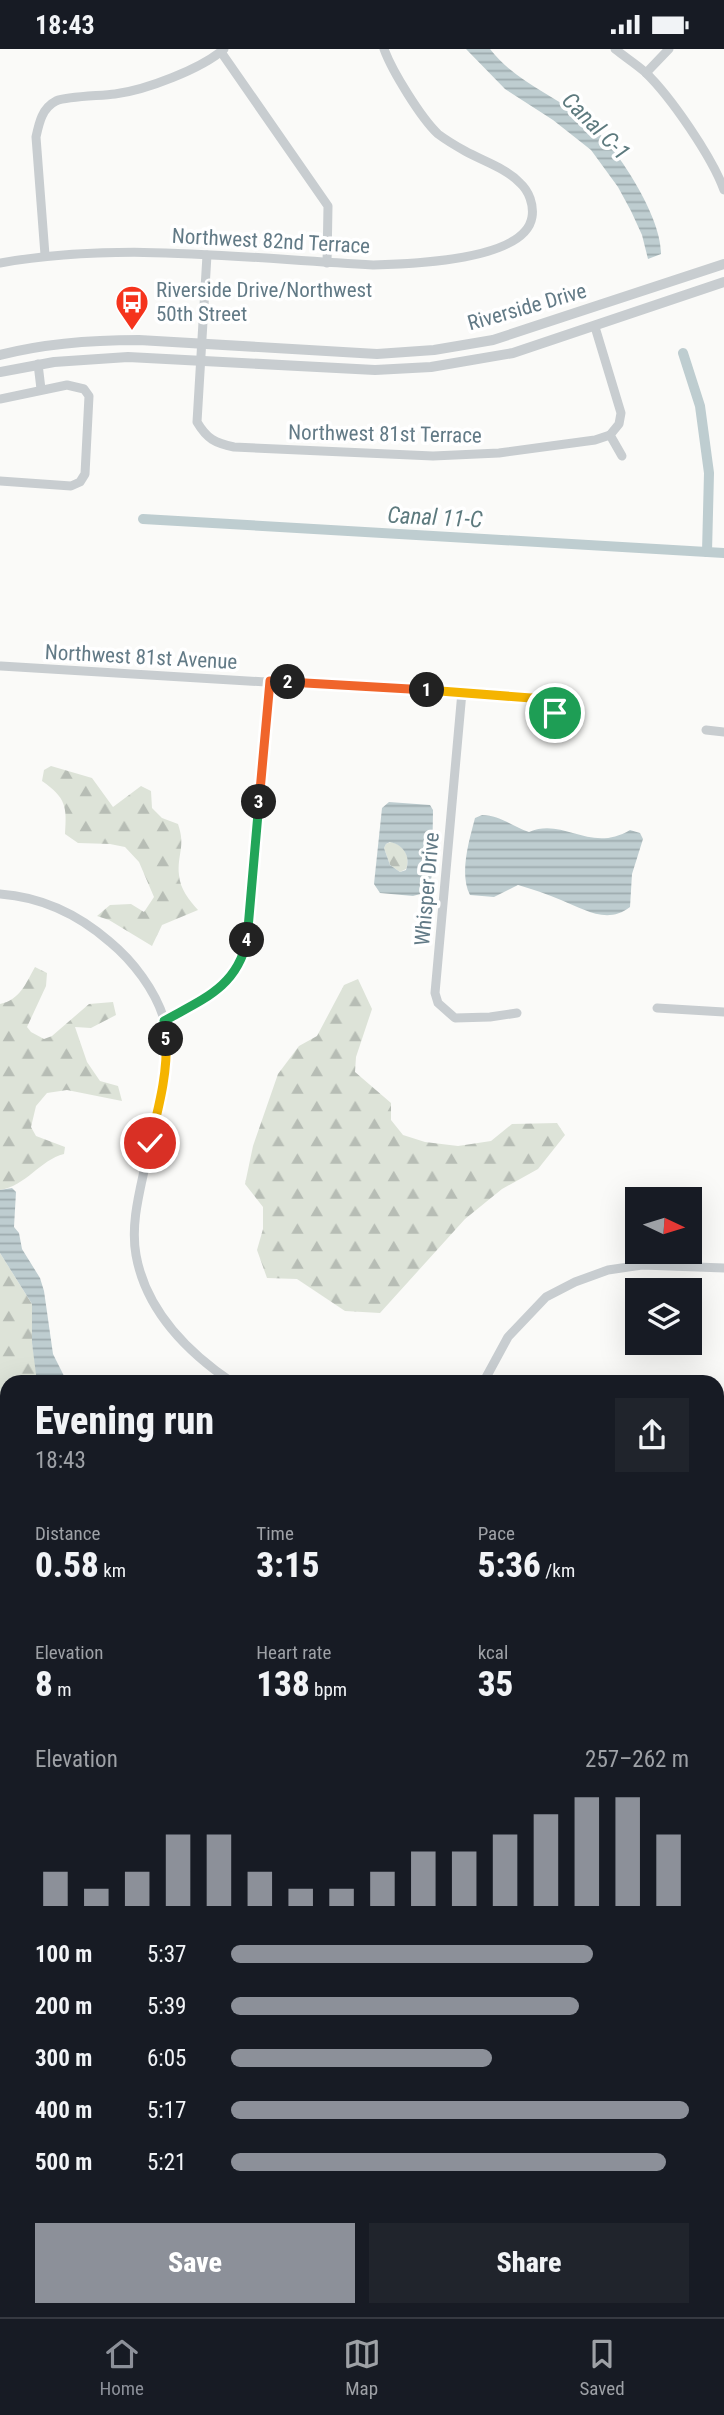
<!DOCTYPE html>
<html lang="en">
<head>
<meta charset="utf-8">
<style>
  body { margin:0; font-family:"Roboto Condensed",sans-serif; background:#20242c; color:#f1f3f6; height:100vh; display:flex; flex-direction:column; font-size:26px; white-space:nowrap }
  * { box-sizing:border-box; margin:0 }
  p { font-size:23px; color:#9ea1a6 }
  .icon { flex:none; width:38px; height:38px; fill:none; stroke:currentColor; stroke-width:2; stroke-linecap:round; stroke-linejoin:round }
  .map { position:relative; flex:1; overflow:hidden }
  .details { position:absolute; left:0px; top:1326px; width:724px; height:942px; display:flex; flex-direction:column; background:#171b24; border-radius:21px 21px 0 0; box-shadow:0 7px 28px #0002 }
  .details>* { flex:none }
  .needle { width:46px; rotate:94deg }
  .fabs { position:absolute; left:625px; top:1138px; display:grid; gap:14px }
  .fabs a { display:grid; place-items:center; width:77px; height:77px; border-radius:0px; background:#171b24; box-shadow:0 7px 28px #0002; font-size:35px }
  .pin { position:absolute; display:grid; place-items:center; width:60px; height:60px; color:#fff; margin:-30px; border:4px solid #fff; border-radius:50%; box-shadow:0 2px 7px #0007 }
  .km { position:absolute; width:35px; height:35px; margin:-18px; border-radius:50%; background:#222; color:#fff; font-size:19px; line-height:35px; text-align:center }
  .round { display:grid; place-items:center; flex:none; width:74px; height:74px; border-radius:0px; background:#20242c }
  .headline { display:flex; align-items:center; justify-content:space-between; height:119px; padding:0 35px }
  h1 { font-size:38px; font-weight:800; line-height:52px }
  .stats { display:grid; grid-template-columns:repeat(3,1fr); gap:10px; height:119px; padding:7px 35px }
  .stats div { display:grid; align-content:center }
  .stats b { font-size:35px; font-weight:800 }
  .stats small { font-size:19px; font-weight:400 }
  .stats p { font-size:19px }
  .chart { height:196px; padding:14px 35px }
  .chart p { display:flex; justify-content:space-between }
  .chart svg { width:100%; height:126px; margin-top:7px; stroke:#8c9099; stroke-width:6 }
  .action { display:flex; gap:14px; margin-top:auto; padding:14px 35px }
  .action a { flex:1; height:80px; border-radius:0px; background:#8c9099; color:#fff; font-size:28px; font-weight:800; line-height:80px; text-align:center }
  .action a+a { background:#20242c; color:#f1f3f6 }
  ul { padding:0 35px; list-style:none; font-size:23px }
  li { display:grid; grid-template-columns:112px 84px 1fr; align-items:center; height:52px }
  li i { height:18px; border-radius:9px; background:#8c9099 }
  .status { display:flex; justify-content:space-between; align-items:center; height:49px; padding:0 35px; background:#171b24; direction:ltr }
  .status svg { height:19px; fill:currentColor }
  .dock { display:flex; justify-content:space-around; align-items:center; height:98px; border-top:2px solid #363941; background:#171b24; font-size:19px; color:#9ea1a6 }
  .dock a { display:grid; justify-items:center; gap:4px }
  .dock .active { color:#8c9099 }
  .map>svg:first-child { display:block }
  .forest { fill:url(#forest-firs) }
  .water { fill:url(#water-rules); fill-rule:evenodd }
  .lines { fill:none; stroke-linecap:round; stroke-linejoin:round }
  .canal { stroke:#becdd0; stroke-width:10 }
  .minor { stroke:#c8cdd0; stroke-width:9 }
  .tertiary { stroke:#c8cdd0; stroke-width:10 }
  .split-1-casing { stroke:#fff; stroke-width:14 }
  .split-2-casing { stroke:#fff; stroke-width:14 }
  .split-3-casing { stroke:#fff; stroke-width:14 }
  .split-4-casing { stroke:#fff; stroke-width:14 }
  .split-5-casing { stroke:#fff; stroke-width:14 }
  .split-6-casing { stroke:#fff; stroke-width:14 }
  .split-1 { stroke:#f5b400; stroke-width:9 }
  .split-2 { stroke:#f0652b; stroke-width:9 }
  .split-3 { stroke:#f0652b; stroke-width:9 }
  .split-4 { stroke:#22a559; stroke-width:9 }
  .split-5 { stroke:#22a559; stroke-width:9 }
  .split-6 { stroke:#f5b400; stroke-width:9 }
  .labels { text-anchor:middle; stroke-width:7; stroke-linejoin:round; paint-order:stroke }
  .street-label { font-size:21px; fill:#627a86; stroke:#fff }
  .poi-label { font-size:21px; fill:#627a86; stroke:#fff; text-anchor:start }
  .water-label { font-size:23px; font-style:italic; fill:#5d7a7e; stroke:#fff }
</style>
</head>
<body>
<div class="status"><b>18:43</b><svg viewBox="0 0 49 12"><path d="M0 12V9h3v3zM5 12V6h3v6zM10 12V3h3v9zM15 12V0h3v12zM26 1h20v11H26zM47 4h2v5h-2z"/></svg></div>
<div class="map">
<svg width="724" height="2268" viewBox="0 0 724 2268">
  <defs>
    <pattern id="forest-firs" width="22" height="20" patternUnits="userSpaceOnUse" patternTransform="scale(1.75)"><rect width="22" height="20" fill="#dde3d8"/><path d="M5 1l3.5 6h-7zM16 11l3.5 6h-7z" fill="#b7bdb5"/></pattern>
    <pattern id="water-rules" width="6" height="5" patternUnits="userSpaceOnUse" patternTransform="scale(1.75)"><rect width="6" height="5" fill="#becdd0"/><path d="M0 2.5h6" fill="none" stroke="#9eabae"/></pattern>
  </defs>
  <rect width="100%" height="100%" fill="#fafaf8"/>
  <g class="forest">
    <path d="M 51,717 L 92,729 L 113,758 L 141,737 L 151,742 L 152,759 L 162,769 L 178,775 C 186,798 177,805 179,826 C 180,840 189,851 198,861 L 162,876 L 152,897 L 109,871 L 97,867 L 110,856 L 131,855 L 144,863 L 154,848 L 139,813 L 125,798 L 110,795 L 78,794 L 65,785 C 67,757 66,749 42,732 L 44,721 Z"/>
    <path d="M 391,793 C 404,796 411,808 406,820 L 400,823 L 390,816 L 384,799 L 386,795 Z"/>
    <path d="M 35,918 L 47,924 L 46,937 L 27,978 L 31,983 L 44,990 L 52,987 L 89,955 L 113,953 L 116,966 L 91,979 L 75,978 L 87,1013 L 100,1032 L 118,1037 L 122,1052 L 67,1041 L 47,1044 L 36,1057 L 31,1078 L 36,1087 L 65,1098 L 64,1105 C 40,1111 26,1137 0,1141 L 0,955 C 20,951 26,934 35,918 Z"/>
    <polygon points="358,930 372,960 356,1008 355,1023 391,1054 391,1071 403,1086 425,1093 458,1097 491,1092 512,1075 557,1074 565,1086 538,1120 502,1140 465,1170 380,1264 345,1262 297,1230 267,1229 257,1201 263,1180 263,1158 245,1135 253,1097 278,1025 299,997 317,987 344,936"/>
    <polygon points="0,1204 32,1255 32,1294 38,1330 37,1333 7,1334 7,1398 0,1404"/>
  </g>
  <g class="water">
    <path d="M 466,0 L 490,0 C 513,30 550,45 581,67 C 612,90 662,166 661,205 L 648,210 L 642,186 L 631,162 L 618,138 L 591,101 L 553,71 L 505,40 Z"/>
    <path d="M 389,753 L 430,756 L 433,761 L 432,826 L 428,843 L 413,847 L 380,844 L 374,835 L 382,759 ZM 390,793 C 404,796 411,808 406,821 L 400,823 L 390,816 L 384,799 L 386,795 Z"/>
    <path d="M 482,766 C 499,766 512,777 529,783 C 564,768 590,805 630,781 L 640,784 L 643,790 L 632,825 L 630,858 C 607,876 584,860 561,851 C 547,845 532,840 518,836 L 494,848 L 470,846 C 459,825 469,792 475,769 Z"/>
    <polygon points="12,1139 16,1143 14,1178 19,1184 22,1200 40,1229 44,1242 53,1305 67,1333 37,1333 32,1294 32,1255 0,1204 0,1141"/>
    <polygon points="7,1398 7,1508 0,1516 0,1404"/>
  </g>
  <g class="lines">
    <g class="canal">
      <polyline points="683,304 700,357 709,424 707,503"/>
      <polyline points="143,470 724,504"/>
      <polyline points="231,2268 232,2261"/>
    </g>
    <g class="minor">
      <path d="M 615,0 C 625,8 636,15 645,23 C 671,48 712,108 724,141"/>
      <polyline points="221,3 328,157 327,214"/>
      <polyline points="646,24 669,0"/>
      <path d="M 45,206 L 36,88 C 39,74 42,59 56,52 C 68,47 101,47 115,45 C 146,41 201,20 224,0"/>
      <path d="M 207,206 L 197,373 C 207,390 215,394 234,398 L 433,407 L 499,404 L 595,391 L 610,386"/>
      <path d="M 0,214 C 124,192 249,210 373,216 C 409,215 525,212 532,168 C 534,156 529,142 520,134 C 506,119 483,112 465,102 C 456,97 446,91 438,85 C 421,69 392,22 384,0"/>
      <polyline points="595,278 621,364 619,375 610,386 622,407"/>
      <polyline points="38,315 41,340"/>
      <polyline points="0,350 67,336 84,340 89,347 85,425 80,433 71,437 0,432"/>
      <path d="M 1,617 L 531,649 C 543,646 555,650 555,664 L 546,672 L 534,669 L 530,664 L 531,649"/>
      <polyline points="462,643 435,944 438,954 455,969 490,968 517,964"/>
      <polyline points="706,681 724,683"/>
      <path d="M 0,845 C 42,848 79,866 110,893 C 133,912 155,941 164,970 C 176,1009 153,1082 144,1122 C 138,1149 131,1178 136,1206 C 146,1262 187,1303 233,1334"/>
      <polyline points="657,959 724,963"/>
      <path d="M 165,972 C 192,957 228,942 242,912 C 245,904 246,894 248,885 L 270,632"/>
      <polyline points="483,1334 508,1288 546,1248 575,1233 608,1221 642,1216 724,1219"/>
      <polyline points="718,1440 724,1441"/>
      <polyline points="719,1543 724,1451"/>
      <polyline points="0,1697 7,1697"/>
      <polyline points="718,1828 724,1829"/>
      <polyline points="0,2041 7,2041"/>
      <polyline points="718,2224 724,2224"/>
      <polyline points="0,2243 7,2244"/>
      <polyline points="159,2261 162,2268"/>
      <polyline points="255,2268 255,2261"/>
    </g>
    <g class="tertiary">
      <path d="M 0,306 C 46,294 92,291 139,291 L 377,305 L 434,301 L 493,291 L 724,215"/>
      <polyline points="0,323 54,313 128,308 375,321 431,318 513,304 724,233"/>
    </g>
  </g>
  <g class="lines">
    <defs>
      <path id="split-1" d="M 427,641 L 531,649 C 543,646 555,650 555,664"/>
      <polyline id="split-2" points="288,633 427,641"/>
      <polyline id="split-3" points="259,753 270,632 288,633"/>
      <polyline id="split-4" points="247,891 259,753"/>
      <path id="split-5" d="M 166,990 L 164,972 C 203,950 237,938 247,891"/>
      <path id="split-6" d="M 150,1094 C 158,1060 168,1025 166,990"/>
    </defs>
    <use href="#split-1" class="split-1-casing"/>
    <use href="#split-2" class="split-2-casing"/>
    <use href="#split-3" class="split-3-casing"/>
    <use href="#split-4" class="split-4-casing"/>
    <use href="#split-5" class="split-5-casing"/>
    <use href="#split-6" class="split-6-casing"/>
    <use href="#split-1" class="split-1"/>
    <use href="#split-2" class="split-2"/>
    <use href="#split-3" class="split-3"/>
    <use href="#split-4" class="split-4"/>
    <use href="#split-5" class="split-5"/>
    <use href="#split-6" class="split-6"/>
  </g>
  <defs>
    <symbol id="bus-pin" viewBox="-11 -11 22 30"><path d="M0 17L-7.5 6A9.5 9.5 0 1 1 7.5 6Z" fill="#f5341d" stroke="#fff"/><path d="M-5-6H5V4H4V6H2V4H-2V6H-4V4H-5ZM-3.5-4V0h7V-4ZM-3.5 1.2v1.5H-2V1.2ZM2 1.2v1.5H3.5V1.2Z" fill="#fff"/></symbol>
  </defs>
  <g fill-rule="evenodd">
    <use href="#bus-pin" x="113" y="234" width="38" height="52"/>
  </g>
  <g class="labels">
    <g class="street-label">
      <text transform="translate(271 192) rotate(3)" y="7">Northwest 82nd Terrace</text>
      <text transform="translate(527 258) rotate(-16)" y="7">Riverside Drive</text>
      <text transform="translate(385 385) rotate(1)" y="7">Northwest 81st Terrace</text>
      <text transform="translate(141 608) rotate(3)" y="7">Northwest 81st Avenue</text>
      <text transform="translate(427 840) rotate(-85)" y="7">Whisper Drive</text>
    </g>
    <g class="poi-label">
      <text x="156" y="248">Riverside Drive/Northwest<tspan x="156" dy="24">50th Street</tspan></text>
    </g>
    <g class="water-label">
      <text transform="translate(596 77) rotate(45)" y="8">Canal C-1</text>
      <text transform="translate(435 468) rotate(3)" y="8">Canal 11-C</text>
    </g>
  </g>
</svg>
<div class="fabs">
<a><svg class="needle" viewBox="-14 -14 28 28"><path d="M0-13l5 13h-10z" fill="#e53935"/><path d="M0 13l5-13h-10z" fill="#9ea1a6"/></svg></a>
<a><svg class="icon" aria-label="layers" viewBox="0 0 24 24"><path d="M12 4l9 5-9 5-9-5zM3 14l9 5 9-5"/></svg></a>
</div>
<div class="pin" style="left:555px;top:664px;background:#1e9e55"><svg class="icon" aria-label="arrive" viewBox="0 0 24 24"><path d="M6 21V4h12l-3 4 3 4H6"/></svg></div>
<div class="pin" style="left:150px;top:1094px;background:#d93025"><svg class="icon" aria-label="check" viewBox="0 0 24 24"><path d="M5 12l5 5 9-10"/></svg></div>
<b class="km" style="left:427px;top:641px">1</b>
<b class="km" style="left:288px;top:633px">2</b>
<b class="km" style="left:259px;top:753px">3</b>
<b class="km" style="left:247px;top:891px">4</b>
<b class="km" style="left:166px;top:990px">5</b>
<section class="details">
<div class="headline"><div><h1>Evening run</h1><p>18:43</p></div><a class="round"><svg class="icon" aria-label="share" viewBox="0 0 24 24"><path d="M12 15V3M7 8l5-5 5 5M5 13v7h14v-7"/></svg></a></div>
<div class="stats">
<div><p>Distance</p><b>0.58<small> km</small></b></div>
<div><p>Time</p><b>3:15</b></div>
<div><p>Pace</p><b>5:36<small> /km</small></b></div>
</div>
<div class="stats">
<div><p>Elevation</p><b>8<small> m</small></b></div>
<div><p>Heart rate</p><b>138<small> bpm</small></b></div>
<div><p>kcal</p><b>35</b></div>
</div>
<div class="chart"><p><span>Elevation</span>257–262 m</p>
<svg viewBox="0 0 160 44" preserveAspectRatio="none"><path d="M5 44V32M15 44V38M25 44V32M35 44V19M45 44V19M55 44V32M65 44V38M75 44V38M85 44V32M95 44V25M105 44V25M115 44V19M125 44V12M135 44V6M145 44V6M155 44V19"/></svg>
</div>
<ul>
<li><b>100 m</b>5:37<i style="width:79%"></i></li>
<li><b>200 m</b>5:39<i style="width:76%"></i></li>
<li><b>300 m</b>6:05<i style="width:57%"></i></li>
<li><b>400 m</b>5:17<i style="width:100%"></i></li>
<li><b>500 m</b>5:21<i style="width:95%"></i></li>
</ul>
<div class="action"><a>Save</a><a>Share</a></div>
</section>
</div>
<nav class="dock">
<a class="active"><svg class="icon" aria-label="home" viewBox="0 0 24 24"><path d="M3 11l9-7 9 7M6 9v11h12V9"/></svg>Home</a>
<a><svg class="icon" aria-label="map" viewBox="0 0 24 24"><path d="M3 6l6-2 6 2 6-2v14l-6 2-6-2-6 2zM9 4v14M15 6v14"/></svg>Map</a>
<a><svg class="icon" aria-label="saved" viewBox="0 0 24 24"><path d="M7 4h10v16l-5-4-5 4z"/></svg>Saved</a>
</nav>
</body>
</html>
